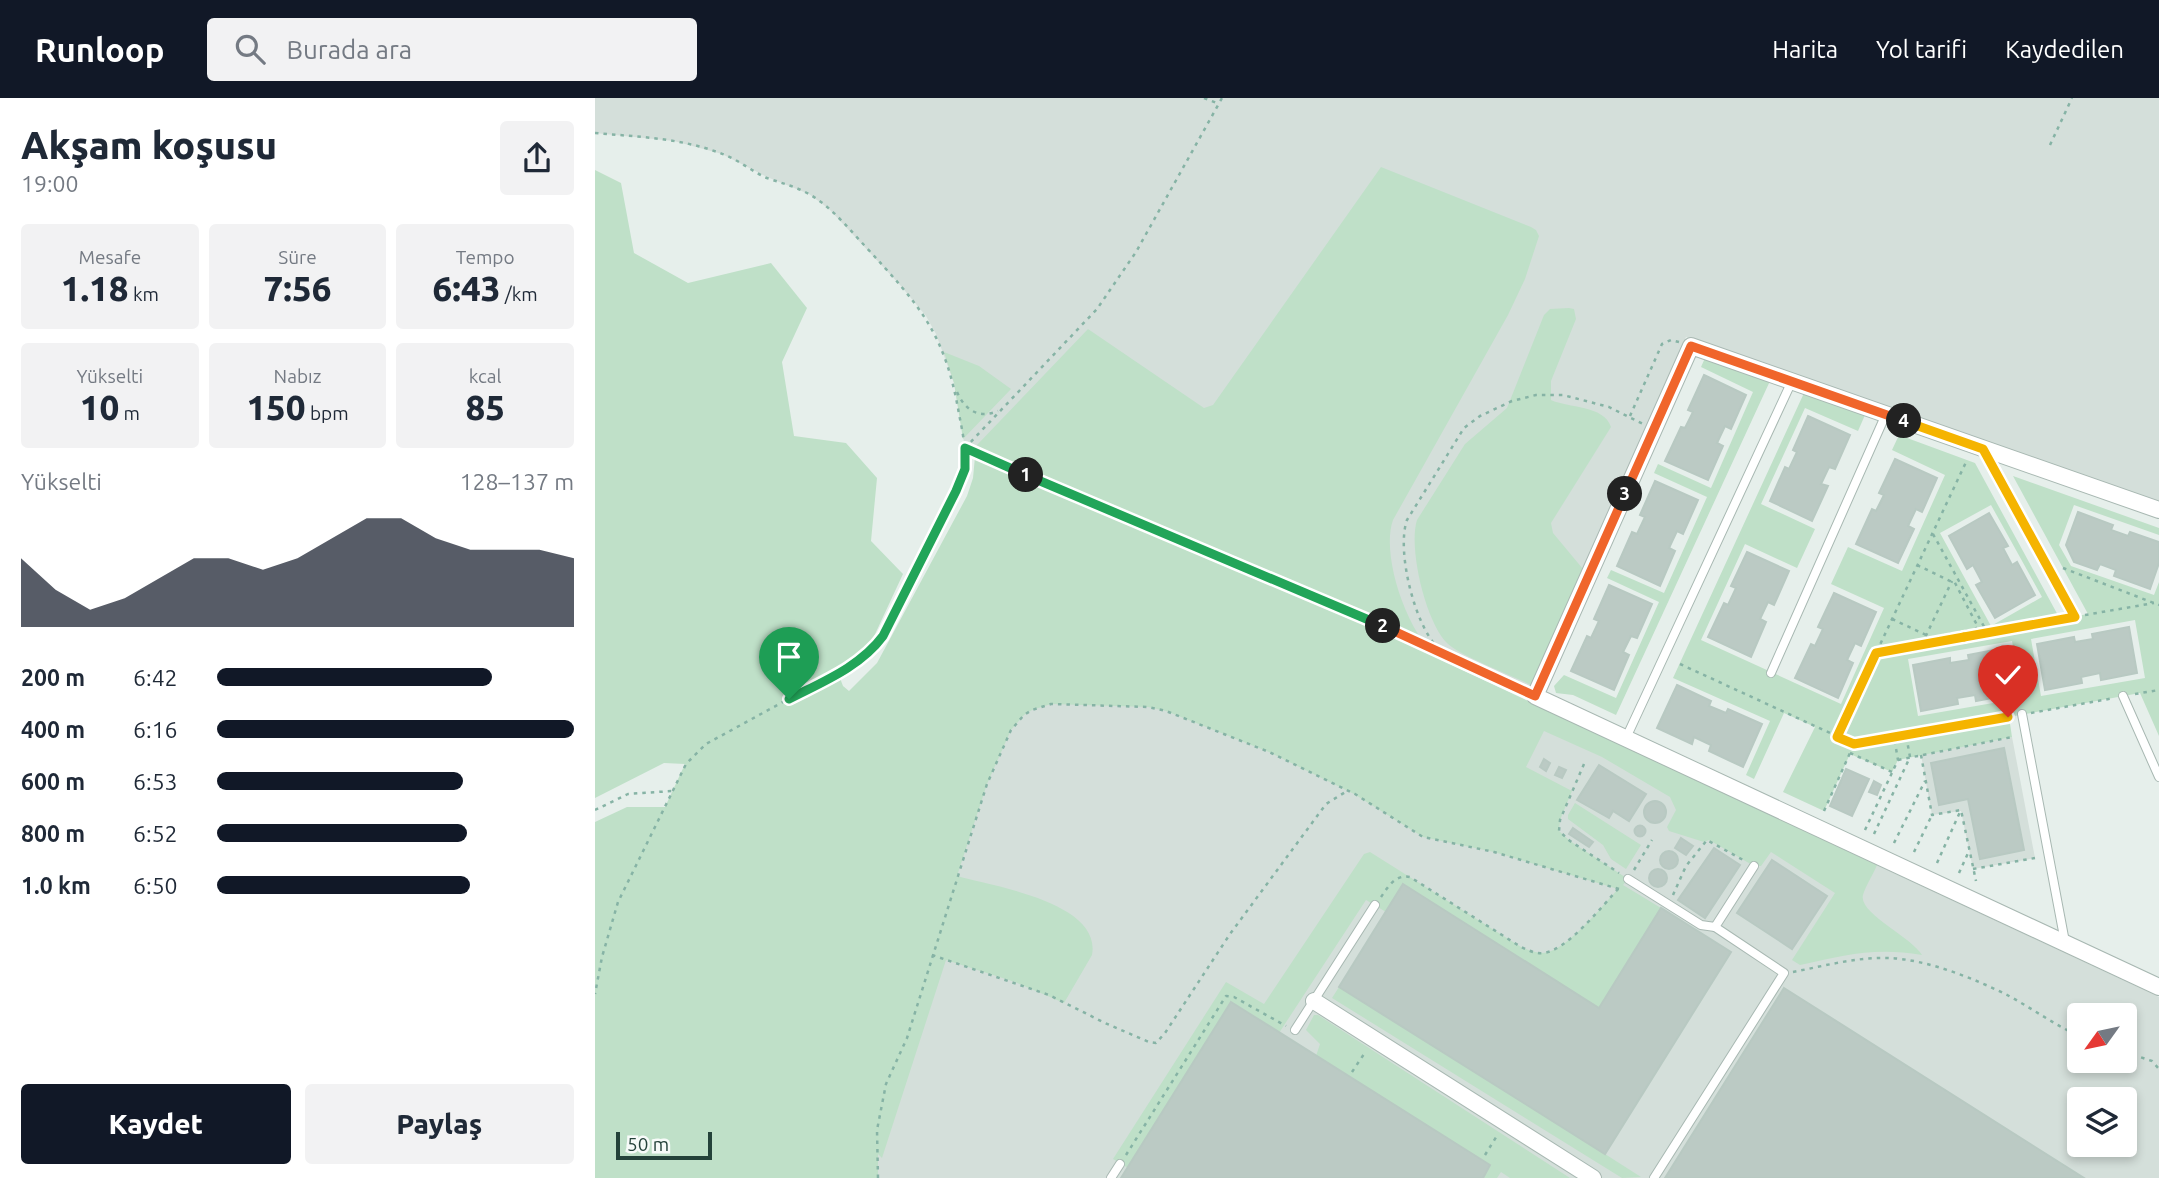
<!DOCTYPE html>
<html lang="tr">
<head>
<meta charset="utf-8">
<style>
  body { margin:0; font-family:Ubuntu,sans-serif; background:#f2f2f3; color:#1f2937; height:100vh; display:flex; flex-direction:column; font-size:26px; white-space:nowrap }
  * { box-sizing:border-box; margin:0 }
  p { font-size:23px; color:#747a83 }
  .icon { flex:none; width:38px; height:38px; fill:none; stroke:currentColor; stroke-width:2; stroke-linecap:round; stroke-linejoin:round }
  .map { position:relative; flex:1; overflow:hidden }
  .details { display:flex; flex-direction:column; background:#fff; width:595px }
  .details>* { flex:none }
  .needle { width:46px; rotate:237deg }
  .controls { position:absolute; left:1472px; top:905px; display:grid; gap:14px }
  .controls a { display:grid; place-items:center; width:70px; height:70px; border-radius:7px; background:#fff; box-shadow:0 4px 10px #0003; font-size:35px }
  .scale { position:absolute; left:21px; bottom:18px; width:96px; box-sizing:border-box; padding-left:7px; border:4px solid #24423a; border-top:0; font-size:19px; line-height:24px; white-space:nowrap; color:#24423a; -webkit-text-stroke:5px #f7fbf9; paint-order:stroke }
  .pin { position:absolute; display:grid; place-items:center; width:60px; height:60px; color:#fff; margin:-72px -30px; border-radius:50% 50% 50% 0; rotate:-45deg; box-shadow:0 0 7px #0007 }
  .pin .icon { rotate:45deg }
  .km { position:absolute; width:35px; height:35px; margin:-18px; border-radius:50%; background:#222; color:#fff; font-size:19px; line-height:35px; text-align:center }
  .round { display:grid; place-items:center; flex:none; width:74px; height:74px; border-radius:7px; background:#f2f2f3 }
  .summary { display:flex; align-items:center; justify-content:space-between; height:119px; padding:0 21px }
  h1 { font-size:38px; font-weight:800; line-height:52px }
  .metrics { display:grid; grid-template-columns:repeat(3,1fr); gap:10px; height:119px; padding:7px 21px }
  .metrics div { display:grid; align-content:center; border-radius:7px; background:#f2f2f3; text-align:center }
  .metrics b { font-size:35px; font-weight:800 }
  .metrics small { font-size:19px; font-weight:400 }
  .metrics p { font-size:19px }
  .chart { height:196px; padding:14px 21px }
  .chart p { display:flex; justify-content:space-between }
  .chart svg { width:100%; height:126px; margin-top:7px; fill:#111827; opacity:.7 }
  .cta { display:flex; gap:14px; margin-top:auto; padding:14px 21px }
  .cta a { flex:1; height:80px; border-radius:7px; background:#111827; color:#fff; font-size:28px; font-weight:800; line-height:80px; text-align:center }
  .cta a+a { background:#f2f2f3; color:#1f2937 }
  ul { padding:0 21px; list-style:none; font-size:23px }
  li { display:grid; grid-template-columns:112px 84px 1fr; align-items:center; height:52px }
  li i { height:18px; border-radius:9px; background:#111827 }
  header { display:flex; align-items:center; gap:42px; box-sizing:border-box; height:98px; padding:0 35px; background:#111827; color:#fff }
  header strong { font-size:33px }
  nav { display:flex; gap:38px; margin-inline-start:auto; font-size:24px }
  .search { width:490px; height:63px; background:#f2f2f3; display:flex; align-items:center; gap:18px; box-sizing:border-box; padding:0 24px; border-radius:7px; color:#747a83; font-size:26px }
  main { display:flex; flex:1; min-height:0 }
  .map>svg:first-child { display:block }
  .built { fill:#d4dfda; fill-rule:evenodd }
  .green { fill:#bfe0c8; fill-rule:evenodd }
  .building { fill:#bbcac4; stroke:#b8c9c2; stroke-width:2 }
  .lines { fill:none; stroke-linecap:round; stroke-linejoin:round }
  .lane-casing { stroke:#a8b8b2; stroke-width:10 }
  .street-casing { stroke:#a8b8b2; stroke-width:18 }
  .path { stroke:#86b3a5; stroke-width:2.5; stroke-dasharray:3.5 5; stroke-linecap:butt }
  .lane { stroke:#fff; stroke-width:8 }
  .street { stroke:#fff; stroke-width:16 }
  .split-1-casing { stroke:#fff; stroke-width:14 }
  .split-2-casing { stroke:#fff; stroke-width:14 }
  .split-3-casing { stroke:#fff; stroke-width:14 }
  .split-4-casing { stroke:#fff; stroke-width:14 }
  .split-5-casing { stroke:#fff; stroke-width:14 }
  .split-6-casing { stroke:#fff; stroke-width:14 }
  .split-1 { stroke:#22a559; stroke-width:9 }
  .split-2 { stroke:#22a559; stroke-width:9 }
  .split-3 { stroke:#f0652b; stroke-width:9 }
  .split-4 { stroke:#f0652b; stroke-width:9 }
  .split-5 { stroke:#f5b400; stroke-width:9 }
  .split-6 { stroke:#f5b400; stroke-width:9 }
</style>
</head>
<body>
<header>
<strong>Runloop</strong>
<div class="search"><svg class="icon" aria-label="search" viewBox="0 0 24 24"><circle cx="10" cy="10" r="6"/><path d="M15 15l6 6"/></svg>Burada ara</div>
<nav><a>Harita</a><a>Yol tarifi</a><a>Kaydedilen</a></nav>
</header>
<main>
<section class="details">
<div class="summary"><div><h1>Akşam koşusu</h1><p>19:00</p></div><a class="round"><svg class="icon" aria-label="share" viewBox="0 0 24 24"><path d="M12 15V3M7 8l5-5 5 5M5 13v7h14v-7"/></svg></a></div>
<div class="metrics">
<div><p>Mesafe</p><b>1.18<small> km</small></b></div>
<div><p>Süre</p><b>7:56</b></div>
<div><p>Tempo</p><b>6:43<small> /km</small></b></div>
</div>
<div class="metrics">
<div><p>Yükselti</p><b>10<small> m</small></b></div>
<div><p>Nabız</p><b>150<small> bpm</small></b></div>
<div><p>kcal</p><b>85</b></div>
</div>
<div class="chart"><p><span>Yükselti</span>128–137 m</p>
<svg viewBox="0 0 160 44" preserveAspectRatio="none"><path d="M0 44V20L10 31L20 38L30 34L40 27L50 20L60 20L70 24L80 20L90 13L100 6L110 6L120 13L130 17L140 17L150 17L160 20V44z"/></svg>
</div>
<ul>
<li><b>200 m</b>6:42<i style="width:77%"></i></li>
<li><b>400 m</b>6:16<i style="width:100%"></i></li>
<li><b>600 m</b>6:53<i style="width:69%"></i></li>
<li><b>800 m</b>6:52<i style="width:70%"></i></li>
<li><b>1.0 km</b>6:50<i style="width:71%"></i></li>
</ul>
<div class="cta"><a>Kaydet</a><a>Paylaş</a></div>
</section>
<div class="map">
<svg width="1564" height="1080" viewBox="0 0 1564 1080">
  <rect width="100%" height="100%" fill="#e6efeb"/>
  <g class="built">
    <path d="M 0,0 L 1564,0 L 1564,405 L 1091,239 L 933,594 L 830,547 L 846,562 L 915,595 L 1564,899 L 1564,1080 L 238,1080 L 475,396 L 370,350 L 359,285 L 341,236 L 331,218 L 305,187 L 234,111 L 214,96 L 172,79 L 127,56 L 79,43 L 0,35 ZM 1484,917 L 1530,917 L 1530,962 L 1484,962 ZM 1484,1001 L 1530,1001 L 1530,1046 L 1484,1046 Z"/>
    <polygon points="1417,639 1440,760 1378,771 1366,713 1337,717 1326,657"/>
  </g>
  <g class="green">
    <path d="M 786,69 L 936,129 L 941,132 L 944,138 L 930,181 L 913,217 L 798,422 C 785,458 814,541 846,562 L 1282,767 C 1278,777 1271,787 1268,797 C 1263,815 1317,839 1327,857 C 1280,849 1250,857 1205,867 L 1197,862 L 1240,795 L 1176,754 L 1166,768 L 1159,768 L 1114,742 L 1109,744 L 1074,733 L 1072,729 L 1081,712 L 1075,699 L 1007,659 L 949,633 L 931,669 L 977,693 L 965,722 L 964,733 L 975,743 L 1033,781 L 1028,787 L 1066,810 L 1004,910 L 808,787 L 791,814 L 771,802 L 684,935 L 533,1070 L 518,1061 L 631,884 L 669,906 L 769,756 L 775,754 L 926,849 C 933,852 940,855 948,855 C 972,853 1006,809 1023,791 L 899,754 L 828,739 L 759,696 L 674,654 L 571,613 L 553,609 L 456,606 L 437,612 L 429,617 L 416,632 L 392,686 L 362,778 C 397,788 507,804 497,857 L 469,905 L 420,884 L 351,862 L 287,1060 L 283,1056 L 283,1080 L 0,1080 L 0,724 L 32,709 L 70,709 L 90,666 L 69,665 L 0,700 L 0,72 L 26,85 L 39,155 L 93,185 L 176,165 L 212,210 L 187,264 L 199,338 L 251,345 L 282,380 L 276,443 L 308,476 L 275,547 L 263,563 L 243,575 L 248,588 L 254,593 L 282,565 L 372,398 L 378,380 L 381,348 L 493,231 L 609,310 L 618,307 Z"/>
    <path d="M 974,210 L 979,211 L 981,221 L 956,283 L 956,302 C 973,310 1009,307 1016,329 L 956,425 L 958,435 L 988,471 L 936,587 C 916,577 868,559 853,546 C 831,526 813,450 822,422 L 870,346 L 912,310 L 949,217 L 955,211 Z"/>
    <polygon points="349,254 384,268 416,291 368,341 359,285"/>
    <polygon points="1110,260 1175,283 1021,617 978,597 961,595 959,588 969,577 1021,600 1064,504 1012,480 1016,472 1069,495 1112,399 1059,375 1063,366 1116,390 1158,294 1106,269"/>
    <path d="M 1209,295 L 1270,317 L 1263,333 L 1210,310 L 1166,406 L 1220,431 L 1202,470 L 1150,446 L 1106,542 L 1246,606 L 1289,510 L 1236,486 L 1253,449 L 1307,473 L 1350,377 L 1297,352 L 1304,337 L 1380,365 L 1465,521 L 1493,516 L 1418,378 L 1564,430 L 1564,437 L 1479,407 L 1464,447 L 1476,468 L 1559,497 L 1564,484 L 1564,638 L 1545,595 L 1414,619 L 1417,639 L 1303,662 L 1297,674 L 1255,656 L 1229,713 L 1188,694 L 1220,629 L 1189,615 L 1159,681 L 1151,677 L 1175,623 L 1078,580 ZM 1396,407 L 1447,499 L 1396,528 L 1345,435 ZM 1540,522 L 1550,580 L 1446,598 L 1436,541 ZM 1417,543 L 1427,600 L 1323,618 L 1313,561 Z"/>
    <polygon points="980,705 1046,747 1031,771 1016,761 1008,747 973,721 973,717"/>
    <polygon points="744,889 1010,1056 1046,1079 1027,1080 737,900"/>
    <polygon points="719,917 723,917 975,1080 915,1080 906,1074 902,1080 888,1080 895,1067 721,958 725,946 711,932"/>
  </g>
  <g class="building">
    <polygon points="1109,277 1151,297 1136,331 1130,328 1122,345 1128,348 1113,382 1070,363 1086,329 1090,330 1098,314 1093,312"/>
    <polygon points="1213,318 1255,337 1240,371 1234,369 1226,386 1233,388 1217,423 1175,403 1190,369 1194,371 1202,354 1198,352"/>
    <polygon points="1300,361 1342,380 1327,414 1321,411 1313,428 1319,431 1303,465 1261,446 1277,411 1281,413 1289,397 1284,395"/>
    <polygon points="1060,383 1103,402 1088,436 1082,433 1074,450 1080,453 1065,488 1022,468 1037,434 1042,436 1050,419 1045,417"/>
    <polygon points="1483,414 1518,427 1516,432 1533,438 1535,434 1564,444 1564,465 1555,491 1519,478 1521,472 1505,466 1502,472 1479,464 1471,447"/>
    <polygon points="1394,415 1413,448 1408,450 1417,467 1422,464 1440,497 1400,520 1381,487 1387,484 1378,467 1372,471 1354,438"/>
    <polygon points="1152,454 1194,473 1179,507 1173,504 1165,521 1171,524 1156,559 1113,539 1129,505 1133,507 1141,490 1136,488"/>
    <polygon points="1014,487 1057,506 1042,540 1036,538 1028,554 1034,557 1019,592 976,573 992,538 996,540 1004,523 999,521"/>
    <polygon points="1239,495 1281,514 1266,548 1260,545 1252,562 1258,565 1243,600 1200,580 1216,546 1220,548 1228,531 1223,529"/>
    <polygon points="1534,529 1542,575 1506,582 1505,575 1486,579 1487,585 1450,592 1442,546 1479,539 1480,544 1498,541 1497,536"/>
    <polygon points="1410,550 1418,596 1381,603 1380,597 1362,600 1363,606 1326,613 1318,567 1355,560 1355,565 1374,562 1373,557"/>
    <polygon points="1082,587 1116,603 1114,608 1131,615 1133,611 1167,626 1148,669 1114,653 1116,647 1099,639 1097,646 1062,630"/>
    <polygon points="1409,650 1429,752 1385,761 1373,701 1344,707 1336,665"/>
    <polygon points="949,661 955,665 951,673 945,669"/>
    <polygon points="1004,667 1051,696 1034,723 1018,713 1014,720 982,702"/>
    <polygon points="964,669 971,672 967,680 960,677"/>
    <polygon points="1251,671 1274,681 1257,718 1235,708"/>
    <polygon points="1279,683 1286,687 1282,697 1274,694"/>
    <circle cx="1060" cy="714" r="11"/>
    <circle cx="1045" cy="733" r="5.5"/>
    <polygon points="978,730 998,744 994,749 974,736"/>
    <polygon points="1086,740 1098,748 1091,757 1080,750"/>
    <polygon points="1119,750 1145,767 1110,820 1083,802"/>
    <circle cx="1074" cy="762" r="9"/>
    <polygon points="1177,762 1232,798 1197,851 1142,815"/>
    <circle cx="1063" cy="780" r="9"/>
    <polygon points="808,786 1004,910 1066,810 1136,854 1010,1056 744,889"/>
    <polygon points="1189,890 1489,1080 1070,1080"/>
    <polygon points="636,904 895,1067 888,1080 526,1080"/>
  </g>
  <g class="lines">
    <defs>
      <g id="lane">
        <polyline points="1389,352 1480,519"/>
        <polyline points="1176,575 1291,316"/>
        <polyline points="1528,598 1564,679"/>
        <polyline points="1427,616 1470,844"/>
        <polyline points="1031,640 1197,283"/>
        <polyline points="1033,781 1106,827 1120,829"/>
        <polyline points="700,932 780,807"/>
        <polyline points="516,1080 525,1066"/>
        <polyline points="1059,1080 1189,875 1120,829 1159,768"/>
      </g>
      <g id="street">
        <polyline points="1564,412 1096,248 940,598 1564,889"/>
        <polyline points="719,903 998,1080"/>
      </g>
    </defs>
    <use href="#lane" class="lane-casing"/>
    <use href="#street" class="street-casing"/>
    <g class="path">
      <polyline points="609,0 624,6"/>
      <path d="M 0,35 C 44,39 89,40 130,57 C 145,63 158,74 172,80 C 186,85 199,88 212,95 C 235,107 253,130 270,148 C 324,207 350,234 364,316 C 370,346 374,364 361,393 L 288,538 L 276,552 L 263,563 L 111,646 L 91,666 L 23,804 L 7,859 L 0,896"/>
      <polyline points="1455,47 1477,0"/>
      <path d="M 362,294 C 370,312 383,321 403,313"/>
      <polyline points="1035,318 1067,246 1076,242 1084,244"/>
      <polyline points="370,350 843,552"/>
      <polyline points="370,350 502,211 541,154 627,0"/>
      <polyline points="1338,436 1392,534"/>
      <polyline points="1322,467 1357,484"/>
      <polyline points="1468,470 1564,507"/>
      <polyline points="1490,517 1559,505"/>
      <polyline points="1297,521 1331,537"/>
      <polyline points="1329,541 1380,531 1383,529 1358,481"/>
      <polyline points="1327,546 1357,483"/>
      <polyline points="1281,555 1469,520"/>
      <polyline points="1085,566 1259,646 1416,618"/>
      <path d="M 928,592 C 907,582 860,565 844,551 C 820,529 801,453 812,422 L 869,330 L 885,318 L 917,303 L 941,297 L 968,297 L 1014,309 L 1048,326"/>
      <polyline points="1540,596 1564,592"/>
      <polyline points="1436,615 1519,600"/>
      <polyline points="1242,638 1372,362"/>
      <polyline points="1255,655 1297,674"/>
      <polyline points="1326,657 1337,717 1366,712 1381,783"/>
      <polyline points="1303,662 1417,639"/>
      <polyline points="989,666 965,722 964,733 975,743 1024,775"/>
      <polyline points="0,712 33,696 77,693"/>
      <polyline points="1229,713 1259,646"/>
      <polyline points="1270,732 1303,662 1299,639"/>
      <polyline points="1279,736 1315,659 1311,637"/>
      <polyline points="1299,745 1330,683"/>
      <polyline points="1319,754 1337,717"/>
      <polyline points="1342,765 1365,714"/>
      <polyline points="1378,771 1440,760"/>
      <polyline points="1039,772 1057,742"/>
      <polyline points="1364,775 1374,753"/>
      <polyline points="1078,797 1091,768 1112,742 1150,763"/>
      <path d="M 786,799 C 793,789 800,776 815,779 L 926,849 C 933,852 940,856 948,855 C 972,853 1007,808 1024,790"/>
      <polyline points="337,857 454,897 510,925 554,944 561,945 570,935 635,836 731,706 752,693"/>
      <path d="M 1198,874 C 1229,868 1261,859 1293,860 C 1331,861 1381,881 1414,898 C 1438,911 1460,927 1484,938"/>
      <polyline points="1530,954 1557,963 1564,971"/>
      <polyline points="757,974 771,953"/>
      <polyline points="531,1057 631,898 639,899 691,928"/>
      <polyline points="890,1057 903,1036"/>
      <polyline points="283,1080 282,1032 291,986 312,940 392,686 416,632 429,617 437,612 456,606 553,609 571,613 674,654 760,696 828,739 899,754 1024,791"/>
    </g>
    <use href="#lane" class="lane"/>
    <use href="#street" class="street"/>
  </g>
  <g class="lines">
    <defs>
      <path id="split-1" d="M 194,601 C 227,584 265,569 288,538 L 361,393 L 370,371 L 370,350 L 431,377"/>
      <polyline id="split-2" points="431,377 788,528"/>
      <polyline id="split-3" points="788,528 940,598 1030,396"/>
      <polyline id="split-4" points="1030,396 1096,248 1309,323"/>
      <polyline id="split-5" points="1309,323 1388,351 1480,519 1369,539"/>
      <polyline id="split-6" points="1369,539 1281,555 1242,639 1259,646 1413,619"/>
    </defs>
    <use href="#split-1" class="split-1-casing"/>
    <use href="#split-2" class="split-2-casing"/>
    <use href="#split-3" class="split-3-casing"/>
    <use href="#split-4" class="split-4-casing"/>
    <use href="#split-5" class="split-5-casing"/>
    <use href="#split-6" class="split-6-casing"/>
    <use href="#split-1" class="split-1"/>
    <use href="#split-2" class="split-2"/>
    <use href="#split-3" class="split-3"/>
    <use href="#split-4" class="split-4"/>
    <use href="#split-5" class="split-5"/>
    <use href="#split-6" class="split-6"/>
  </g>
</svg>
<div class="controls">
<a><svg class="needle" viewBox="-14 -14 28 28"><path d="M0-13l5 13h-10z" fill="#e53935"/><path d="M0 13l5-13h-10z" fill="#747a83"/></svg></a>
<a><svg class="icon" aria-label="layers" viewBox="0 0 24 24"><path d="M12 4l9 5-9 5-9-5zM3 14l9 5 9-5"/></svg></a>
</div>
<div class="scale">50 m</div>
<div class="pin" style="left:194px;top:601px;background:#1e9e55"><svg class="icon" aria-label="arrive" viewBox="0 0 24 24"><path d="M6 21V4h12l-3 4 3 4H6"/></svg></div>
<div class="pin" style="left:1413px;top:619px;background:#d93025"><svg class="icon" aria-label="check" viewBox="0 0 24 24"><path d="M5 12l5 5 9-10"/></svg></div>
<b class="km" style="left:431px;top:377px">1</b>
<b class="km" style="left:788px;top:528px">2</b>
<b class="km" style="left:1030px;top:396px">3</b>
<b class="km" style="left:1309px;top:323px">4</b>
</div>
</main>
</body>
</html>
